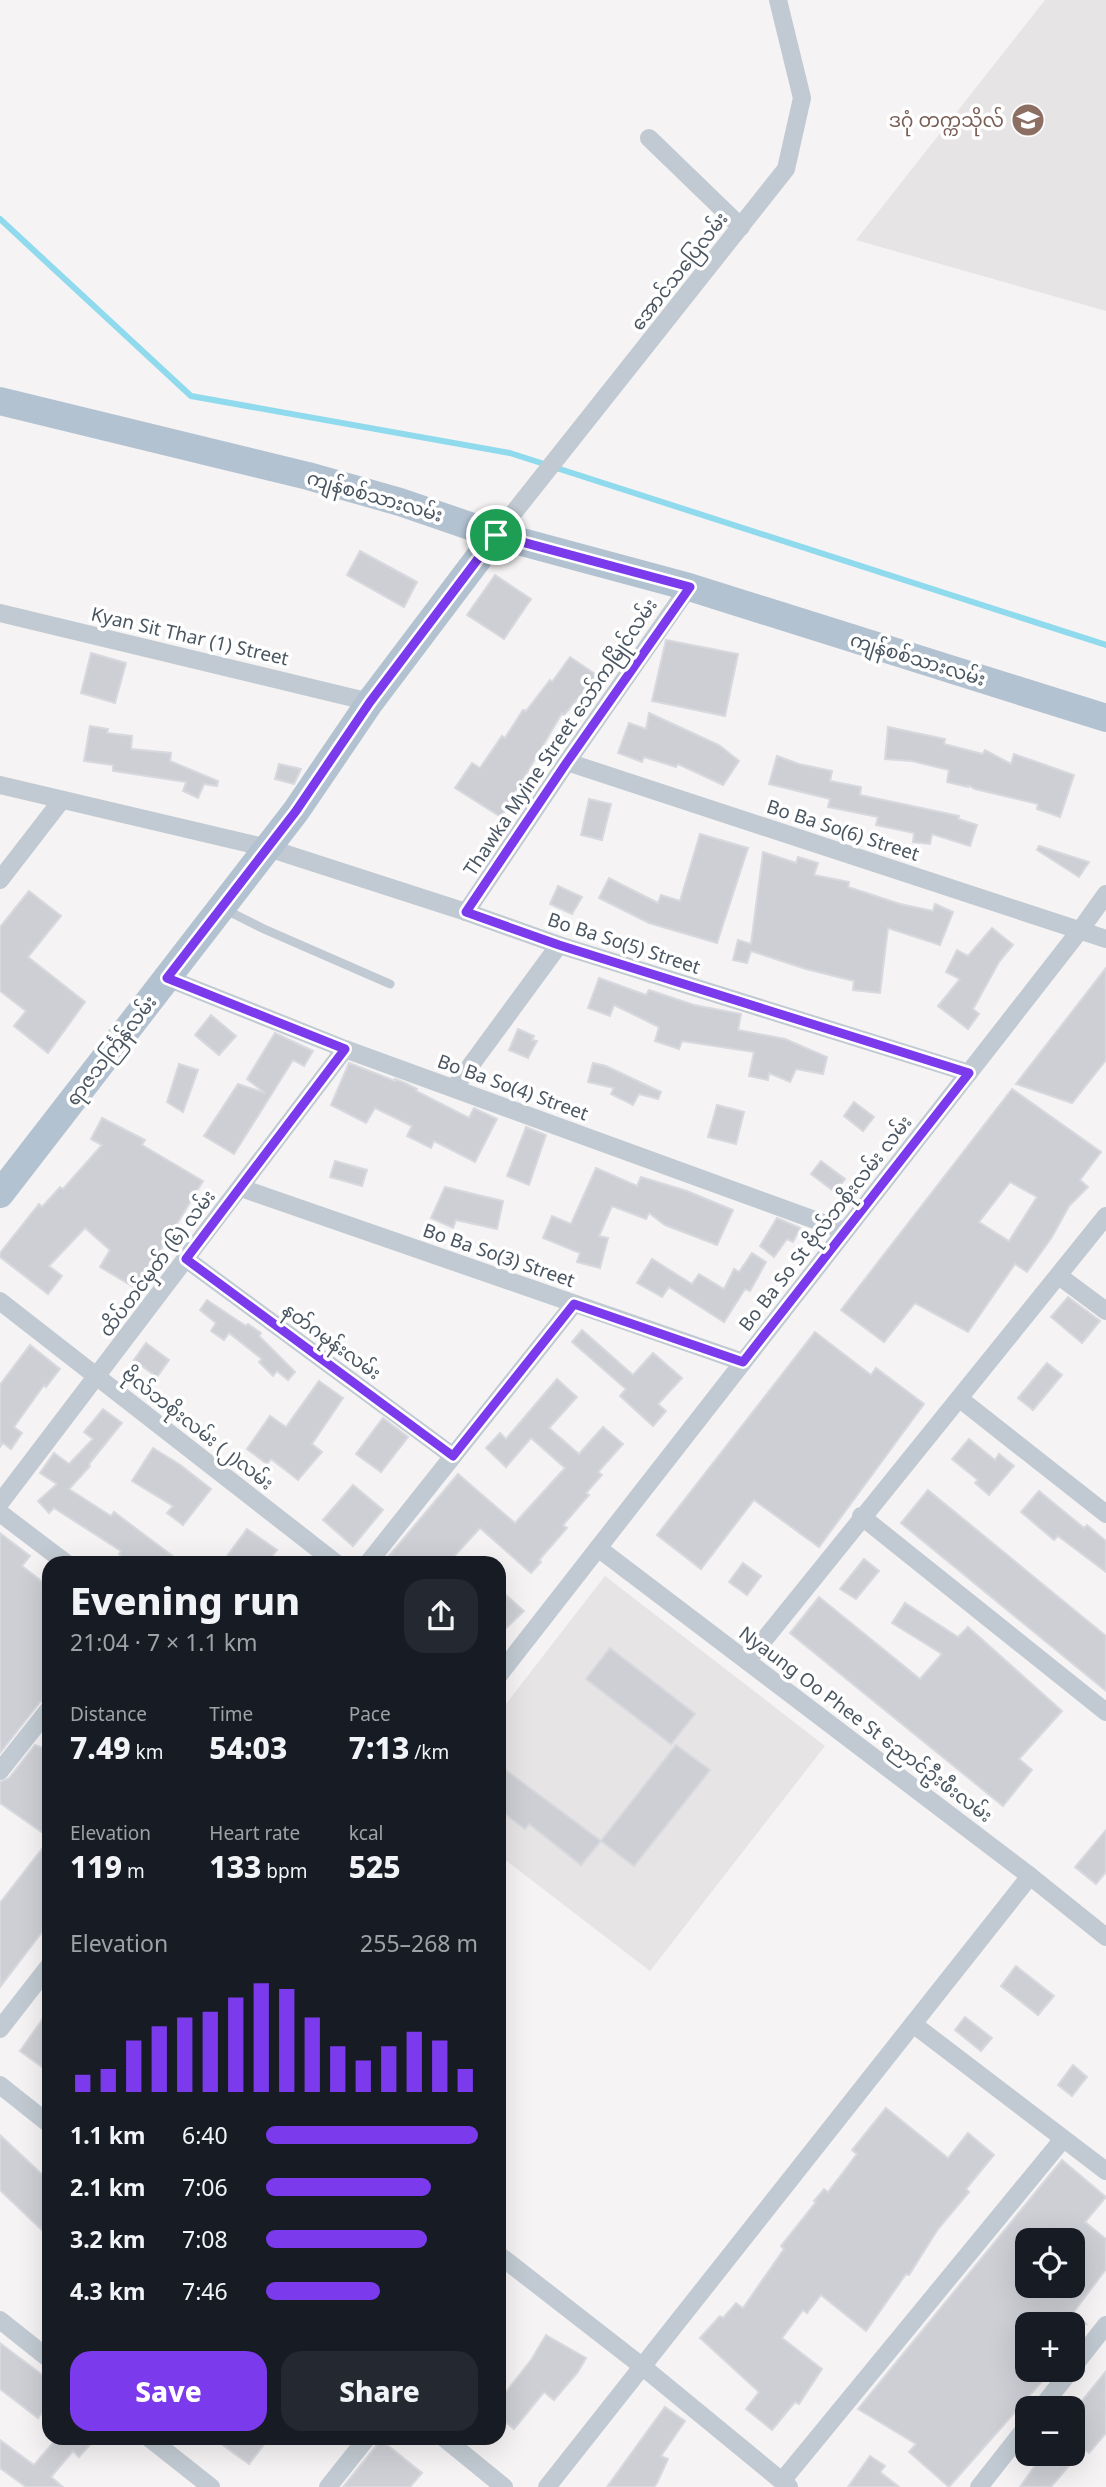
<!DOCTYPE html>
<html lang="en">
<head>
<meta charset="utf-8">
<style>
  body { margin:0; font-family:"Noto Sans","Noto Sans Myanmar",sans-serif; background:#242831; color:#f1f3f6; height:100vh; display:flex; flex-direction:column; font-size:26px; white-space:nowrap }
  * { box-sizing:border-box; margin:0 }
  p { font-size:23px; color:#9ea1a6 }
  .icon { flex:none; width:38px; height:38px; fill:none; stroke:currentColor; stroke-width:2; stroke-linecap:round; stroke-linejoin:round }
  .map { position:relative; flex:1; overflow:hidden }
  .drawer { position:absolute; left:42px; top:1556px; width:464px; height:889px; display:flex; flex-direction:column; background:#171b24; border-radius:21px; box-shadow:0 7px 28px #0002 }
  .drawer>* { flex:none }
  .buttons { position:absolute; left:1015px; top:2228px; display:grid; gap:14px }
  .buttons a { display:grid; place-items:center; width:70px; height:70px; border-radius:14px; background:#171b24; box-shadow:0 7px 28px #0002; font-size:35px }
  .pin { position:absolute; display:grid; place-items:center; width:60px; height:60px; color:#fff; margin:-30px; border:4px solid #fff; border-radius:50%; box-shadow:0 2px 7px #0007 }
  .round { display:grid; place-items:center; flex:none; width:74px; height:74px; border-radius:21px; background:#242831 }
  .headline { display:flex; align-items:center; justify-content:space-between; height:119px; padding:0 28px }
  h1 { font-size:38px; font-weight:800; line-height:52px }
  .stats { display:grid; grid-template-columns:repeat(3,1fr); gap:10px; height:119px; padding:7px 28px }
  .stats div { display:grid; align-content:center }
  .stats b { font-size:30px; font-weight:800 }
  .stats small { font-size:19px; font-weight:400 }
  .stats p { font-size:19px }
  .chart { height:196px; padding:14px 28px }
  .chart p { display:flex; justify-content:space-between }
  .chart svg { width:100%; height:126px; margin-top:7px; stroke:#7c3aed; stroke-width:6 }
  .button { display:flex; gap:14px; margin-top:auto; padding:14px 28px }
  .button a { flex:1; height:80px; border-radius:21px; background:#7c3aed; color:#fff; font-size:28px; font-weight:800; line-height:80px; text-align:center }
  .button a+a { background:#242831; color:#f1f3f6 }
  ul { padding:0 28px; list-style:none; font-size:23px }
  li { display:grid; grid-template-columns:112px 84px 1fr; align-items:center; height:52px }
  li i { height:18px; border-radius:9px; background:#7c3aed }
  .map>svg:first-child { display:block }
  .education { fill:#e6e4e5 }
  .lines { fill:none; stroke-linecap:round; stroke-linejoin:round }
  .stream { stroke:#90daee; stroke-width:6 }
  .building { fill:#cdcfd5; stroke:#d7d9de; stroke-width:2; fill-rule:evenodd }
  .service { stroke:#c1cad2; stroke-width:9 }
  .minor { stroke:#c1cad2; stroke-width:18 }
  .primary { stroke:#b3c2d1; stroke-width:28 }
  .route-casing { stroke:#fff; stroke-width:14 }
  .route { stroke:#7c3aed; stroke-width:9 }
  .labels { text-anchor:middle; stroke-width:7; stroke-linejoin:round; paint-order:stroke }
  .education-label { font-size:19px; fill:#785e54; stroke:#fff; text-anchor:end }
  .street-label { font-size:19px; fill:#4a5661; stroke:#fff }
</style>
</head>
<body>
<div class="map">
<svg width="1106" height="2487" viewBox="0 0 1106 2487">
  <rect width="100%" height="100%" fill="#f5f3f3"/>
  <g class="education">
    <polygon points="1045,0 1106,0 1106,311 856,240"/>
    <polygon points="605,1576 825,1746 650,1971 499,1855 499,1713"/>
  </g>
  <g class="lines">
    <polyline class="stream" points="0,219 191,396 510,453 1106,645"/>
  </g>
  <g class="building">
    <polygon points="360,551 417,582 404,607 347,575"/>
    <polygon points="495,575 531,599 504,639 467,615"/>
    <polygon points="666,640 738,654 725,716 652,701"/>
    <polygon points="91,653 126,663 115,703 81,693"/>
    <polygon points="570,657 601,678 586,699 581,695 564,715 562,713 501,817 455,788 472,763 480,768 502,736 505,738 523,710 526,711 550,680 552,682"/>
    <polygon points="649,713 719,745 739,761 723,785 678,764 676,767 644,757 642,762 618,753 629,723 646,729"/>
    <polygon points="90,726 108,729 107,733 132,736 131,749 171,753 170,761 218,781 217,786 204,784 198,798 183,791 186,782 113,771 113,765 84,761"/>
    <polygon points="888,727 945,739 944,744 983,754 985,750 1011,764 1014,754 1074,775 1060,817 1037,809 1038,804 975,789 968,785 968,787 947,782 949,770 912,761 885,759"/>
    <polygon points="777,756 799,764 832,771 830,781 861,787 860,795 959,816 958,819 977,825 970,846 932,834 930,844 913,842 914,833 876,825 878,817 828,807 830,799 769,784"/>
    <polygon points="279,764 301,769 294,784 275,779"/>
    <polygon points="589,799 611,804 602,840 581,835"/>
    <polygon points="700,834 748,848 717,943 649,923 599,898 609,878 658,903 661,895 680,901"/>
    <polygon points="1039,846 1089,862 1079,877 1037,850"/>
    <polygon points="763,852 796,863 798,857 818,863 814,875 849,882 848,887 900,904 933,911 935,904 953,912 940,945 888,928 880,993 853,990 854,981 806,969 751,951 747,963 733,960 738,940 751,944"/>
    <polygon points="558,886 582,897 572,914 550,904"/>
    <polygon points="29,891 61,916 28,957 85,1002 48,1053 14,1026 26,1011 0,991 0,927"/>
    <polygon points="992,928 1013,945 999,962 973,1009 979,1014 968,1029 938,1006 960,979 946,972 957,950 968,956"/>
    <polygon points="1106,968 1106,1060 1072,1103 1016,1084"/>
    <polygon points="599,978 646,995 649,990 694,1005 741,1014 738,1030 785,1039 827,1057 823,1074 796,1069 790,1082 769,1073 768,1080 749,1076 754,1052 682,1041 679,1049 655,1041 659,1027 614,1005 610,1016 588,1008"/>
    <polygon points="211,1015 236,1036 219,1055 195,1035"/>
    <polygon points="518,1029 534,1036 532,1040 537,1041 528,1058 509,1050"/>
    <polygon points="275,1033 313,1051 304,1066 293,1060 234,1154 204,1136 238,1084 265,1093 247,1079"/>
    <polygon points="349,1063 395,1081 395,1079 405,1083 417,1089 416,1091 469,1118 474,1108 497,1119 475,1162 434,1141 431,1148 407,1136 412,1126 375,1108 366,1123 331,1105"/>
    <polygon points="593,1063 606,1066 661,1092 658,1099 639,1094 633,1105 611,1094 614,1088 588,1082"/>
    <polygon points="179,1064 198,1070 183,1112 167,1102"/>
    <path d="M 1012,1089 L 1101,1152 L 1080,1180 L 1088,1187 L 1069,1206 L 1052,1237 L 1027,1272 L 1015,1264 L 968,1332 L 915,1303 L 884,1342 L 841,1310 ZM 1010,1182 L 1037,1197 L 1009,1241 L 979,1222 Z"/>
    <polygon points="854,1102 874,1117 863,1131 844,1116"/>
    <polygon points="717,1105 744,1112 736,1144 708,1137"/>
    <polygon points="102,1118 145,1140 142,1145 203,1181 137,1289 100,1267 110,1250 85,1228 49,1266 62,1276 48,1294 0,1257 0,1253 39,1204 42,1207 60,1187 63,1189 102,1145 91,1139"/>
    <polygon points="526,1127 546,1135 529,1185 507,1176"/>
    <polygon points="335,1161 367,1170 362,1186 330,1177"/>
    <polygon points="821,1161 845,1179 835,1192 811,1174"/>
    <polygon points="596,1168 637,1186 641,1177 687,1191 733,1210 717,1245 665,1225 649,1213 646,1219 612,1206 599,1236 608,1238 600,1268 577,1262 580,1253 543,1238 552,1216 571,1224"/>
    <polygon points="445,1187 503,1201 497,1229 456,1220 453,1228 431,1218"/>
    <polygon points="777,1218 800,1228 793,1242 787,1239 774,1257 760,1246"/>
    <polygon points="752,1253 766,1262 750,1291 745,1289 724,1322 669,1287 662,1297 637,1283 652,1259 692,1284 699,1274 724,1289 734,1269 739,1272"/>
    <polygon points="1068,1297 1100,1321 1082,1343 1051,1317"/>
    <polygon points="207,1300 246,1326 248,1324 261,1333 259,1336 295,1372 288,1380 277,1371 273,1376 259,1362 262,1359 229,1333 224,1340 211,1331 216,1323 200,1310"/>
    <polygon points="582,1330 633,1375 653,1353 682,1378 658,1404 666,1411 653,1426 620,1396 626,1389 572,1342"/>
    <polygon points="815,1332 871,1375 876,1368 924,1404 819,1547 754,1500 701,1569 657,1535"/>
    <polygon points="146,1343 169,1360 157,1377 134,1360"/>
    <polygon points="30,1345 60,1369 46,1387 44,1385 14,1427 22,1433 11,1449 3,1443 0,1447 0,1385"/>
    <polygon points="1047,1363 1062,1375 1033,1410 1018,1398"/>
    <polygon points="557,1379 577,1397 549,1428 579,1454 603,1427 623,1444 598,1472 602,1475 586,1493 589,1495 563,1525 567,1528 539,1560 541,1562 531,1573 480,1528 448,1563 383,1563 458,1474 515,1523 565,1468 531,1438 506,1467 486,1448 500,1433 506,1439"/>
    <polygon points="319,1381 343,1398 312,1444 322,1452 298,1480 271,1459 267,1464 247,1449 270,1416 286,1427"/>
    <polygon points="103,1409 122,1423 89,1464 90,1466 69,1489 111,1516 114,1512 182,1563 130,1563 119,1554 121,1551 54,1508 49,1513 38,1501 57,1484 40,1473 54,1453 69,1464 93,1439 84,1432"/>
    <polygon points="383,1418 408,1437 381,1472 356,1454"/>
    <polygon points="969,1439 995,1460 999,1454 1014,1466 989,1495 975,1483 978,1480 952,1459"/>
    <polygon points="153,1448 179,1464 211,1489 183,1525 167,1513 173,1506 132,1481"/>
    <polygon points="353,1485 383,1510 353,1546 323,1520"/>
    <polygon points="928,1490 1106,1636 1106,1691 901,1523"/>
    <polygon points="1039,1491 1084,1528 1087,1525 1106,1541 1106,1572 1058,1536 1054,1540 1021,1512"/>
    <polygon points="247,1529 277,1550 267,1563 222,1563"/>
    <polygon points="0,1533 30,1556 22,1566 49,1587 49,1698 40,1702 0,1753"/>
    <polygon points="864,1559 879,1571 856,1599 840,1589"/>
    <polygon points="743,1563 761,1576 747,1595 729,1582"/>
    <polygon points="499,1589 524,1611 499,1635"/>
    <polygon points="819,1597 920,1679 942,1654 892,1623 905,1603 958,1637 968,1627 1062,1711 1019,1759 1032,1770 1003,1806 790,1633"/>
    <polygon points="610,1648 695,1714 671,1744 586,1679"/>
    <polygon points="35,1745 49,1750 49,1837 0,1803 0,1782 9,1778"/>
    <polygon points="676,1745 710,1770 634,1866 601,1841"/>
    <polygon points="499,1765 601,1841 581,1865 529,1824 525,1829 499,1809"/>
    <polygon points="1106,1830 1106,1872 1096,1884 1075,1867"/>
    <polygon points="49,1840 49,1923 0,1987 0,1903"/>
    <polygon points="1016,1966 1054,1996 1038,2015 1001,1986"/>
    <polygon points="49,2010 49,2072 20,2051"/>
    <polygon points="965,2017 992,2038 981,2051 955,2030"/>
    <polygon points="1073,2065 1087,2077 1072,2096 1058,2085"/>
    <polygon points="886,2108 948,2158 968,2133 994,2155 966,2189 969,2192 938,2229 909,2275 906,2274 866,2331 821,2295 807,2313 803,2310 782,2338 822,2369 799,2404 795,2402 772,2430 746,2409 759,2392 700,2338 720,2316 723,2318 736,2303 743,2308 784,2249 781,2246 816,2202 814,2201 824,2189 828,2192 857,2154 852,2150"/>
    <polygon points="0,2135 49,2181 49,2237 0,2190"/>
    <path d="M 1062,2160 L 1106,2197 L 1085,2222 L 1106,2239 L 1106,2269 L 1073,2313 L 1086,2324 L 1027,2324 L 1027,2370 L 1052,2370 L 949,2487 L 909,2452 L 916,2444 L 858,2409 ZM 1027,2240 L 1073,2240 L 1073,2286 L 1027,2286 Z"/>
    <polygon points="546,2335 586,2358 578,2372 554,2400 544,2392 514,2429 499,2417 499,2401 531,2360"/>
    <polygon points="0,2343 49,2380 49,2404 38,2418 0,2389"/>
    <polygon points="1106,2371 1106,2433 1089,2453 1083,2449 1051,2487 1020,2487 1043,2454 1073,2454 1073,2412"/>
    <polygon points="665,2407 685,2421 661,2456 668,2459 657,2483 654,2487 607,2487"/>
    <polygon points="57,2438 96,2438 79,2457 73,2451 51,2477 63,2487 26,2487 0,2468 0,2440 34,2465"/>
    <polygon points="213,2438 269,2438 249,2464"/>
    <polygon points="381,2440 422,2473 410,2487 343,2487"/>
    <polygon points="870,2456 885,2466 880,2472 899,2487 848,2487"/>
  </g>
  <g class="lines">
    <polyline class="service" points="224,909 264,929 390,984"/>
    <g class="minor">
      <polyline points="649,138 741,227"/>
      <polyline points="496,535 786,169 802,98 778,0"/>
      <polyline points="0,613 370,702"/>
      <polyline points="567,762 1106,939"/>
      <polyline points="0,785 268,848 466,912 559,945 969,1073"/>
      <polyline points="0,880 61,801"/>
      <polyline points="466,912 567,762 689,587"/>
      <polyline points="167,978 345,1049 845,1231"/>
      <polyline points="454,1088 559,945"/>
      <polyline points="241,1188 743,1362"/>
      <polyline points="186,1259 453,1456"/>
      <polyline points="1059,1276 1106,1311"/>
      <polyline points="0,1301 336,1563"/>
      <polyline points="960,1399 1106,1514"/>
      <polyline points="0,1503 345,1049"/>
      <polyline points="0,1513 66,1563"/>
      <polyline points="861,1516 1106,1712"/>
      <polyline points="598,1548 1030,1876 1106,1937"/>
      <polyline points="368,1563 574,1304"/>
      <polyline points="747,1661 1106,1216"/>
      <polyline points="499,1675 1081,929 1106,894"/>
      <polyline points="0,1771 49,1709"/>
      <polyline points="913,2024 1106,2171"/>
      <polyline points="0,2029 49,1966"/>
      <polyline points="0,2085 49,2124"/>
      <polyline points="499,2255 643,2367 789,2487"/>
      <polyline points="0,2320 49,2359"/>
      <polyline points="1073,2367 1106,2325"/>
      <polyline points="1041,2408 1071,2370"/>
      <polyline points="149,2438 211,2487"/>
      <polyline points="444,2438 504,2487"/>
      <polyline points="782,2481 1063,2139"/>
      <polyline points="328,2487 367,2438"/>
      <polyline points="547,2487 1030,1876"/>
      <polyline points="979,2487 1027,2426"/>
    </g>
    <g class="primary">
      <polyline points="0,401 308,476 400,502 496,535 689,587 1106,718"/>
      <polyline points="0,1194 296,811 370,702 496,535"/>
    </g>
  </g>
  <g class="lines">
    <defs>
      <polygon id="route" points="496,535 690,587 567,762 466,912 559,945 969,1073 743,1362 574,1304 453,1456 186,1259 345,1049 167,978 296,811 370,702"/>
    </defs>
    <use href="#route" class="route-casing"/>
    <use href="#route" class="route"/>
  </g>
  <defs>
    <symbol id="university-disc" viewBox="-11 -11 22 22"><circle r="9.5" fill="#8d6e63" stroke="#fff"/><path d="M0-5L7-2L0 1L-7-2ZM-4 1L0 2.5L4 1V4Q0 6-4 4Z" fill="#fff"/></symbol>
  </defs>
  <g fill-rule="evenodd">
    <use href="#university-disc" x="1009" y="101" width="38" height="38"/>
  </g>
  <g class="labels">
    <g class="education-label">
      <text x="1004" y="127">ဒဂုံ တက္ကသိုလ်</text>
    </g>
    <g class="street-label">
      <text transform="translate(679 271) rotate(-52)" y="7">အောင်သပြေလမ်း</text>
      <text transform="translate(375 496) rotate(16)" y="7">ကျန်စစ်သားလမ်း</text>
      <text transform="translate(190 636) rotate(13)" y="7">Kyan Sit Thar (1) Street</text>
      <text transform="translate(918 659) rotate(17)" y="7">ကျန်စစ်သားလမ်း</text>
      <text transform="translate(560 737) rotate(-56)" y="7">Thawka Myine Street သော်ကမြိုင်လမ်း</text>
      <text transform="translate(843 830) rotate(18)" y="7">Bo Ba So(6) Street</text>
      <text transform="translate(624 943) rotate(18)" y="7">Bo Ba So(5) Street</text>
      <text transform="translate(111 1050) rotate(-52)" y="7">ရာဇသင်္ကြန်လမ်း</text>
      <text transform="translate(513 1087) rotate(20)" y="7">Bo Ba So(4) Street</text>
      <text transform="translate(825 1223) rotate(-52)" y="7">Bo Ba So St ဗိုလ်ဘစိုးလမ်း လမ်း</text>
      <text transform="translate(499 1255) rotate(19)" y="7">Bo Ba So(3) Street</text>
      <text transform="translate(157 1263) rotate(-53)" y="7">ထိပ်တင်မှတ် (၆) လမ်း</text>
      <text transform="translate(332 1341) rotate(36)" y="7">နတ်ဂမုန်းလမ်း</text>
      <text transform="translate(198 1428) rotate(38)" y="7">ဗိုလ်ဘစိုးလမ်း (၂)လမ်း</text>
      <text transform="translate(866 1724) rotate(37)" y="7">Nyaung Oo Phee St ညောင်ဦးဖီးလမ်း</text>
    </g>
  </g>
</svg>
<div class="buttons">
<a><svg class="icon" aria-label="locate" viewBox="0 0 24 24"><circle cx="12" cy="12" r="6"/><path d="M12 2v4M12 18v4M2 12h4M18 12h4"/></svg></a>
<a>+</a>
<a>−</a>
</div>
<div class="pin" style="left:496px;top:535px;background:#1e9e55"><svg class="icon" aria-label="arrive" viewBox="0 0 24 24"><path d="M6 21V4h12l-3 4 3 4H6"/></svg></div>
<section class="drawer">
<div class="headline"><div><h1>Evening run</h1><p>21:04 · 7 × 1.1 km</p></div><a class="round"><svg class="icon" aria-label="share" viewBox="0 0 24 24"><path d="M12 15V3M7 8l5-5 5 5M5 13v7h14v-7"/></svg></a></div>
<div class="stats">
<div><p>Distance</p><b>7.49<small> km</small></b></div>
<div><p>Time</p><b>54:03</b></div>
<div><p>Pace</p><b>7:13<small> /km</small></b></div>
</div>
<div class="stats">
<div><p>Elevation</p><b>119<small> m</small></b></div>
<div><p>Heart rate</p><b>133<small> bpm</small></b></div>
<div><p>kcal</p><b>525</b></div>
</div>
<div class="chart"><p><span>Elevation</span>255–268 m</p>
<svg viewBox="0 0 160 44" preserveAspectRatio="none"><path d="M5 44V38M15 44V36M25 44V26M35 44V21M45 44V18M55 44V16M65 44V11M75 44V6M85 44V8M95 44V18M105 44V28M115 44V33M125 44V28M135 44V23M145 44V26M155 44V36"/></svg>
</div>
<ul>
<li><b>1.1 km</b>6:40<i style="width:100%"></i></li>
<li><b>2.1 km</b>7:06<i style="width:78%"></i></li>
<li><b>3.2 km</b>7:08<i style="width:76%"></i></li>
<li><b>4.3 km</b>7:46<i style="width:54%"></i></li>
</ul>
<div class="button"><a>Save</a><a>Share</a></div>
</section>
</div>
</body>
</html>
